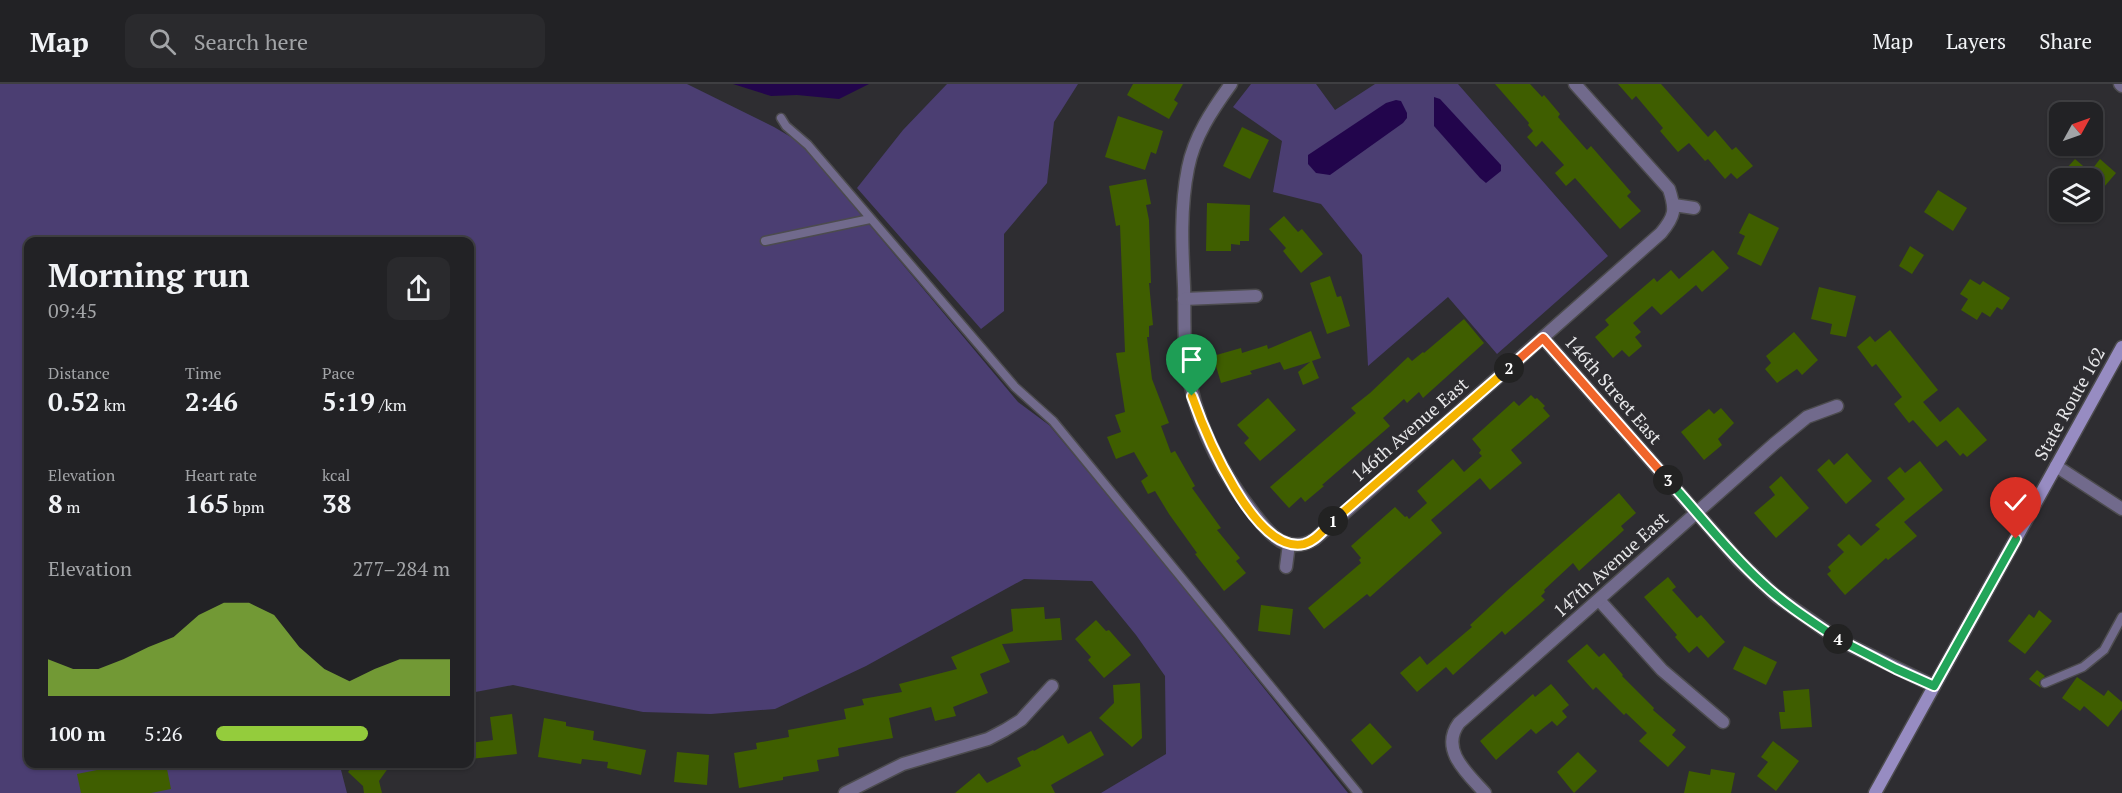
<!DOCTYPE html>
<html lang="en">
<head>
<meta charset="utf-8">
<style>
  body { margin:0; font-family:"PT Serif",serif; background:#2a2a2d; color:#f1f3f6; height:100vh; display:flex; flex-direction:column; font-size:22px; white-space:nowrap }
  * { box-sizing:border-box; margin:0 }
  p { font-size:20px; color:#a2a4a7 }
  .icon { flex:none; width:33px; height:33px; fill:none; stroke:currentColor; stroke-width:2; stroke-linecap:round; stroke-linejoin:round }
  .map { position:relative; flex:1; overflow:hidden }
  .drawer { position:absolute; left:24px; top:153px; width:450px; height:531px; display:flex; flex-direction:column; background:#222225; border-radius:12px; box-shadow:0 2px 4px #0004,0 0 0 2px #3f3f42 }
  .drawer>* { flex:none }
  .needle { width:39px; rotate:50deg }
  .buttons { position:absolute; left:2049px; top:18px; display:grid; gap:12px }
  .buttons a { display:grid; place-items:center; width:54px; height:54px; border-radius:12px; background:#222225; box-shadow:0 2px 4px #0004,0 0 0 2px #3f3f42; font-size:30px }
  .pin { position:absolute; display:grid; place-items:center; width:51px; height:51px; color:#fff; margin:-62px -26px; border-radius:50% 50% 50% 0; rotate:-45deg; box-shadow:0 0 6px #0007 }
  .pin .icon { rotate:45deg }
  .km { position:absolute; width:30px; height:30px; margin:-15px; border-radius:50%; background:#222; color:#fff; font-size:16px; line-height:30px; text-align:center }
  .round { display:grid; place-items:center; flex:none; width:63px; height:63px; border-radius:12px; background:#2a2a2d }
  .head { display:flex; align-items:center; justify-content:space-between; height:102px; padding:0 24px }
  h1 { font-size:33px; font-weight:800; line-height:45px }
  .figures { display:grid; grid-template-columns:repeat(3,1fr); gap:9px; height:102px; padding:6px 24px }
  .figures div { display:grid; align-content:center }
  .figures b { font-size:26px; font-weight:800 }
  .figures small { font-size:16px; font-weight:400 }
  .figures p { font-size:16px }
  .chart { height:168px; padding:12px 24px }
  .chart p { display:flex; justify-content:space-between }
  .chart svg { width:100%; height:108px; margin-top:6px; fill:#94cc3c; opacity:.7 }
  ul { padding:0 24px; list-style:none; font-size:20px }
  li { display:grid; grid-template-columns:96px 72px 1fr; align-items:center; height:45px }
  li i { height:15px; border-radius:8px; background:#94cc3c }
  header { display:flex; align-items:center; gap:36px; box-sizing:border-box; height:84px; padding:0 30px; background:#222225; border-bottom:2px solid #3f3f42 }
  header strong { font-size:28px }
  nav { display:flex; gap:33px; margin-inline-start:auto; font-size:21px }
  .search { width:420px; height:54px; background:#2a2a2d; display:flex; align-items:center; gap:15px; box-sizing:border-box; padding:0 21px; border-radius:12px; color:#a2a4a7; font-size:22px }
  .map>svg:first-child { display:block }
  .green { fill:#4b3e72 }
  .water { fill:#22054c }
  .building { fill:#3f5e00 }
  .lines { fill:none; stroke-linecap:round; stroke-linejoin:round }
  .lane-casing { stroke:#4c4b4e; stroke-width:11 }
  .street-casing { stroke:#4c4b4e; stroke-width:15 }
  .secondary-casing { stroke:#4c4b4e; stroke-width:15 }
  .lane { stroke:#716a8c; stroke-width:8 }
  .street { stroke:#716a8c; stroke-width:12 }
  .secondary { stroke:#978cc2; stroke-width:12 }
  .split-1-casing { stroke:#fff; stroke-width:12 }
  .split-2-casing { stroke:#fff; stroke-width:12 }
  .split-3-casing { stroke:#fff; stroke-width:12 }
  .split-4-casing { stroke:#fff; stroke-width:12 }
  .split-5-casing { stroke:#fff; stroke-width:12 }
  .split-1 { stroke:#f5b400; stroke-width:8 }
  .split-2 { stroke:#f5b400; stroke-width:8 }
  .split-3 { stroke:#f0652b; stroke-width:8 }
  .split-4 { stroke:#22a559; stroke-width:8 }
  .split-5 { stroke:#22a559; stroke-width:8 }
  .labels { text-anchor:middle; stroke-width:5; stroke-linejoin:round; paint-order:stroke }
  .street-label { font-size:18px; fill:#e7e7e9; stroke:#2e2d31 }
</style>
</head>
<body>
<header>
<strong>Map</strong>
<div class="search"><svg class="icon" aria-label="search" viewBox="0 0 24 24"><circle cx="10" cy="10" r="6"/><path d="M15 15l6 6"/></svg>Search here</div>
<nav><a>Map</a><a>Layers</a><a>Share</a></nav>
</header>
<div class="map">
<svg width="2122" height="709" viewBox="0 0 2122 709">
  <rect width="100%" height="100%" fill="#2e2d31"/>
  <g class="green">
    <polygon points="0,0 687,0 774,43 801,59 1018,318 1049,341 1154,467 1348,709 1101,709 1166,670 1165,592 1136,551 1092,497 1024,495 866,582 775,625 711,630 643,628 513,601 470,609 470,158 28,158 28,680 342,680 341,686 347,709 0,709"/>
    <polygon points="947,0 1078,0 1054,38 1047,99 1004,150 1004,227 981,245 857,104 903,46"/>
    <polygon points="1251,0 1316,0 1335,26 1375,0 1458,0 1608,172 1497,270 1448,213 1368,282 1362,171 1321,120 1273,108 1282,57 1233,23"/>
  </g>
  <g class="water">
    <polygon points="733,0 869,0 839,15 797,11 771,12"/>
    <polygon points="1434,13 1440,15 1501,81 1501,87 1486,99 1480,94 1434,42"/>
    <polygon points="1396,16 1401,17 1407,29 1407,34 1403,39 1330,91 1316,89 1308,80 1308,71 1386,19"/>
  </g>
  <g class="building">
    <polygon points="1133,0 1183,0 1174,16 1178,19 1169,35 1127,11"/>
    <polygon points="1495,0 1530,0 1542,13 1544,11 1560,30 1558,33 1587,66 1591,62 1631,108 1627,112 1641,127 1620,145 1575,94 1566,102 1555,89 1564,81 1542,57 1536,63 1527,53 1533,47 1528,41 1529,39"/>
    <polygon points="1618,0 1661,0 1708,53 1715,46 1732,66 1736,63 1753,82 1737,95 1731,89 1725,95 1708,75 1705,77 1689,59 1678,68 1660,47 1663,44 1636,12 1632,16"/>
    <polygon points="1118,32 1163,47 1156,70 1151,68 1145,86 1105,73"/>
    <polygon points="1242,43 1269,56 1250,95 1223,82"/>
    <polygon points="2075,75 2090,88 2100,75 2116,89 2092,117 2092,94 2058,94"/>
    <polygon points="1146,95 1151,120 1146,121 1149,136 1151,199 1149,199 1153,241 1149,242 1149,253 1147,253 1152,295 1169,339 1161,342 1171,369 1175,367 1195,402 1192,404 1221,444 1217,446 1240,474 1236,477 1246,489 1224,507 1195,470 1197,469 1169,430 1155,407 1148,410 1141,397 1148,392 1134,368 1116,375 1107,353 1121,348 1115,331 1125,328 1116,269 1125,268 1120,141 1116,142 1109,102"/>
    <polygon points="1938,106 1967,124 1953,147 1924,128"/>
    <polygon points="1207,119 1250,121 1249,157 1240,157 1240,161 1231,160 1231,167 1206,167"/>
    <polygon points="1749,129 1779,144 1761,182 1737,170 1745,152 1739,149"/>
    <polygon points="1284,132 1298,148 1302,145 1323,170 1301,189 1283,167 1286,164 1269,145"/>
    <polygon points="1910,162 1924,171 1912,190 1899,182"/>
    <polygon points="1713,166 1729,184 1702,208 1696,201 1661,231 1652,222 1633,239 1641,248 1635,253 1642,262 1629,273 1622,266 1613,274 1595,253 1609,241 1605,236 1654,194 1657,198 1671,186 1679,195"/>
    <polygon points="1330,192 1337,213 1341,212 1350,242 1327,250 1310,199"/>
    <polygon points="1970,195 1980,201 1983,197 2010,214 2002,226 1997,223 1990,233 1982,228 1977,236 1961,226 1968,215 1960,210"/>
    <polygon points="1819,203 1856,212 1846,253 1830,250 1832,240 1811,235"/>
    <polygon points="1464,235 1484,259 1423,314 1419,308 1407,319 1404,315 1383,334 1390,342 1322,401 1324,402 1305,418 1301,413 1289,424 1270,403 1356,329 1351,324 1370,309 1408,273 1412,277 1423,268 1424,269"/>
    <polygon points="1890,246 1938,306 1923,318 1940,338 1958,323 1987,356 1967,373 1963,369 1960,372 1946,356 1937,363 1913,336 1909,339 1894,320 1902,313 1876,280 1872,283 1857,263 1870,252 1875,258"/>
    <polygon points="1311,247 1321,274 1312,277 1319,294 1303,301 1298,288 1310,278 1284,286 1280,278 1250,287 1252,290 1221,299 1213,272 1241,264 1242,269 1267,261 1268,265"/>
    <polygon points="1794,248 1818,276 1802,291 1797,285 1777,299 1765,285 1771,279 1766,272"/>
    <polygon points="1531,311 1535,315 1537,314 1545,322 1543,324 1550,332 1511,366 1522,379 1490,406 1480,394 1431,436 1442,449 1370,513 1367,510 1324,545 1308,524 1361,479 1359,476 1361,474 1351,462 1395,423 1405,433 1407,432 1409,435 1427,419 1417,407 1453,375 1464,388 1482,372 1479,369 1481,366 1472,355 1514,317 1519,322"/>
    <polygon points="1268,314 1296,346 1260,377 1244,359 1249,354 1237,341"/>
    <polygon points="1721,324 1734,339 1718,355 1722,361 1704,376 1681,348 1709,325 1714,330"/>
    <polygon points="1847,369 1872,397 1846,420 1817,386 1829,375 1834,381"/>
    <polygon points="1920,377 1943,406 1904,438 1917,452 1888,476 1886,474 1845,511 1827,490 1831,487 1828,483 1844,468 1837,461 1849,450 1861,462 1880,445 1875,441 1905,415 1887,394 1900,383 1905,389"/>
    <polygon points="1781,392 1809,424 1776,454 1754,429 1775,411 1769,403"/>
    <polygon points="1619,409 1636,429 1621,442 1624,446 1579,487 1573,479 1544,506 1545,508 1541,512 1545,516 1505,551 1502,547 1453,591 1446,583 1417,608 1400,589 1420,572 1427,581 1472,543 1470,541 1508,506"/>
    <polygon points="1668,493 1676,503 1672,506 1697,534 1701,531 1725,558 1708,574 1697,562 1689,569 1675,553 1677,551 1644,513"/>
    <polygon points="1261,521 1293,525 1290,551 1258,547"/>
    <polygon points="1044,523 1045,535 1060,534 1062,556 1002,560 1010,578 980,590 988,609 953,623 956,632 935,637 931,623 889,634 893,654 838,664 839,672 817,676 819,687 783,693 783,696 739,704 734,669 757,665 756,659 789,653 788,646 846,635 844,625 864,621 862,615 902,608 899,600 957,585 951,573 1013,547 1011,525"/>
    <polygon points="2039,526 2052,537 2025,570 2008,557 2029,530 2034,534"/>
    <polygon points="1096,536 1106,547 1109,546 1131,571 1104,594 1088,576 1091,573 1075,555"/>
    <polygon points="1587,560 1599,573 1604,569 1623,591 1622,592 1654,624 1653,626 1676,646 1672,651 1686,663 1668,683 1639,657 1647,649 1626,629 1624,631 1596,603 1593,606 1567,577"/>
    <polygon points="1744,562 1777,578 1766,601 1733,585"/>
    <polygon points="2037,586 2045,592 2039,598 2041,604 2029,595"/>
    <polygon points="2077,593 2104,612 2108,606 2122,618 2122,625 2108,643 2084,622 2080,627 2062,614"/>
    <polygon points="1140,599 1142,654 1132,663 1099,634 1114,619 1113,601"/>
    <polygon points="1551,600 1569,621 1562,627 1567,633 1557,642 1552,637 1536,650 1531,645 1496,676 1480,657 1533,610 1535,613"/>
    <polygon points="1809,605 1812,643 1781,645 1779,628 1785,628 1783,607"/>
    <polygon points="512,630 517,670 470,675 470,659 493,656 490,633"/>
    <polygon points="544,634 566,638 566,642 594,647 593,656 646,666 641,691 607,684 608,678 582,675 581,680 538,673"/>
    <polygon points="1370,639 1392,663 1372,681 1351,656"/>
    <polygon points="1091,647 1104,671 1051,701 1055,709 955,709 979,689 987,699 1021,682 1017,674 1033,666 1034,667 1063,651 1068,660"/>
    <polygon points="1773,657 1799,677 1776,707 1757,692 1768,678 1761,673"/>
    <polygon points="677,668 709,671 707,701 674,698"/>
    <polygon points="1578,668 1597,687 1574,709 1557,688"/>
    <polygon points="127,680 166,680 171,705 151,709 81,709 77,690"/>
    <polygon points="354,680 391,680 379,697 382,709 364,709 363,702 348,688"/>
    <polygon points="1711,685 1735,689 1731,709 1684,709 1689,687 1710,691"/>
  </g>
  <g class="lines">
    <defs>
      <g id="lane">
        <polyline points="781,34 786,42 808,61 1015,303 1053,337 1358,709"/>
        <polyline points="765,157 870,135"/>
        <polyline points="2045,599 2083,583 2104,566 2122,533"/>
      </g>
      <g id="street">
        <path d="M 1231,0 C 1212,26 1194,53 1188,84 C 1180,124 1182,163 1184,202 C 1185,228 1183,255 1187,280 C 1194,336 1220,387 1255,431 C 1271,452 1287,471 1315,455 L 1661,149 C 1675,132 1676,126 1669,105 L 1575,0"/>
        <polyline points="2120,0 2122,2"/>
        <polyline points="1674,121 1694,124"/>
        <polyline points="1184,215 1256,212"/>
        <polyline points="1543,254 1739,477 1776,512 1839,556 1934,602"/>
        <polyline points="2056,382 2122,425"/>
        <polyline points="1286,483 1289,460"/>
        <polyline points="1599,516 1662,586 1723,638"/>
        <polyline points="845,709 903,680 988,655 1005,646 1021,636 1052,602"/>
        <path d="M 1485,709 C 1468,690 1439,666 1459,639 L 1774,360 L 1807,333 L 1837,322"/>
      </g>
      <polyline id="secondary" points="1875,709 2122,263"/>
    </defs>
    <use href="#lane" class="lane-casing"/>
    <use href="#street" class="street-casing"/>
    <use href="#secondary" class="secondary-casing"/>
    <use href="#lane" class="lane"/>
    <use href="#street" class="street"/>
    <use href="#secondary" class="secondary"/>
  </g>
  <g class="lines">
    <defs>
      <path id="split-1" d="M 1192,312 C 1205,349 1255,471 1304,460 C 1316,457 1324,445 1333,437"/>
      <polyline id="split-2" points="1333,437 1509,284"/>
      <polyline id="split-3" points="1509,284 1543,254 1668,396"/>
      <path id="split-4" d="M 1668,396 C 1699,430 1727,467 1761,498 C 1784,520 1811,537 1838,555"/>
      <polyline id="split-5" points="1838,555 1896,585 1934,602 2016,455"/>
    </defs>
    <use href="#split-1" class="split-1-casing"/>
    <use href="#split-2" class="split-2-casing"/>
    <use href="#split-3" class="split-3-casing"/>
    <use href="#split-4" class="split-4-casing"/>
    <use href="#split-5" class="split-5-casing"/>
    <use href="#split-1" class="split-1"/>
    <use href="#split-2" class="split-2"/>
    <use href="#split-3" class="split-3"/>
    <use href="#split-4" class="split-4"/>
    <use href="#split-5" class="split-5"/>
  </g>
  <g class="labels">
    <g class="street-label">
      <text transform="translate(1613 306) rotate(49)" y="6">146th Street East</text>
      <text transform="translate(2070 320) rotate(-61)" y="6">State Route 162</text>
      <text transform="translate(1410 346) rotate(-41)" y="6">146th Avenue East</text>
      <text transform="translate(1611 481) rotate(-42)" y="6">147th Avenue East</text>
    </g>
  </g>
</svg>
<div class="buttons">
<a><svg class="needle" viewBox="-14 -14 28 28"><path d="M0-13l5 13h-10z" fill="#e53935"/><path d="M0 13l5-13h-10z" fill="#a2a4a7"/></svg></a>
<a><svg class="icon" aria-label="layers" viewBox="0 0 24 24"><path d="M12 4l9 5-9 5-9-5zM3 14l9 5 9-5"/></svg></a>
</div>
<div class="pin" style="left:1192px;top:312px;background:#1e9e55"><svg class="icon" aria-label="arrive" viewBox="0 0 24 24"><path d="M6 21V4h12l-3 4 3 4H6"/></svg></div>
<div class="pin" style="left:2016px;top:455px;background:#d93025"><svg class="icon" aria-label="check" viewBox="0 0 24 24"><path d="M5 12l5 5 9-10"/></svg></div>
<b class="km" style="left:1333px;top:437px">1</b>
<b class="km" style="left:1509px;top:284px">2</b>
<b class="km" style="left:1668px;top:396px">3</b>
<b class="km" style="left:1838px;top:555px">4</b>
<section class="drawer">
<div class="head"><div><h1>Morning run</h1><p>09:45</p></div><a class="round"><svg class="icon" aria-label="share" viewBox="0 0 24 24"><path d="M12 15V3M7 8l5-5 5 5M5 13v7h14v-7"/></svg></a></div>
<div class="figures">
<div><p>Distance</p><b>0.52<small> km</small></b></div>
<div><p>Time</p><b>2:46</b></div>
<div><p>Pace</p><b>5:19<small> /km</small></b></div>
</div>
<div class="figures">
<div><p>Elevation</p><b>8<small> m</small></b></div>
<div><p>Heart rate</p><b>165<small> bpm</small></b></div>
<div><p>kcal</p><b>38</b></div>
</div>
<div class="chart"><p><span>Elevation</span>277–284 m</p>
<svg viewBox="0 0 160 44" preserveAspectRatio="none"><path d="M0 44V29L10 33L20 33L30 29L40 24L50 20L60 11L70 6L80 6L90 11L100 24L110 33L120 38L130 33L140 29L150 29L160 29V44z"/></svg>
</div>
<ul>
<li><b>100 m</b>5:26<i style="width:65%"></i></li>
</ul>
</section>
</div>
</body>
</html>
